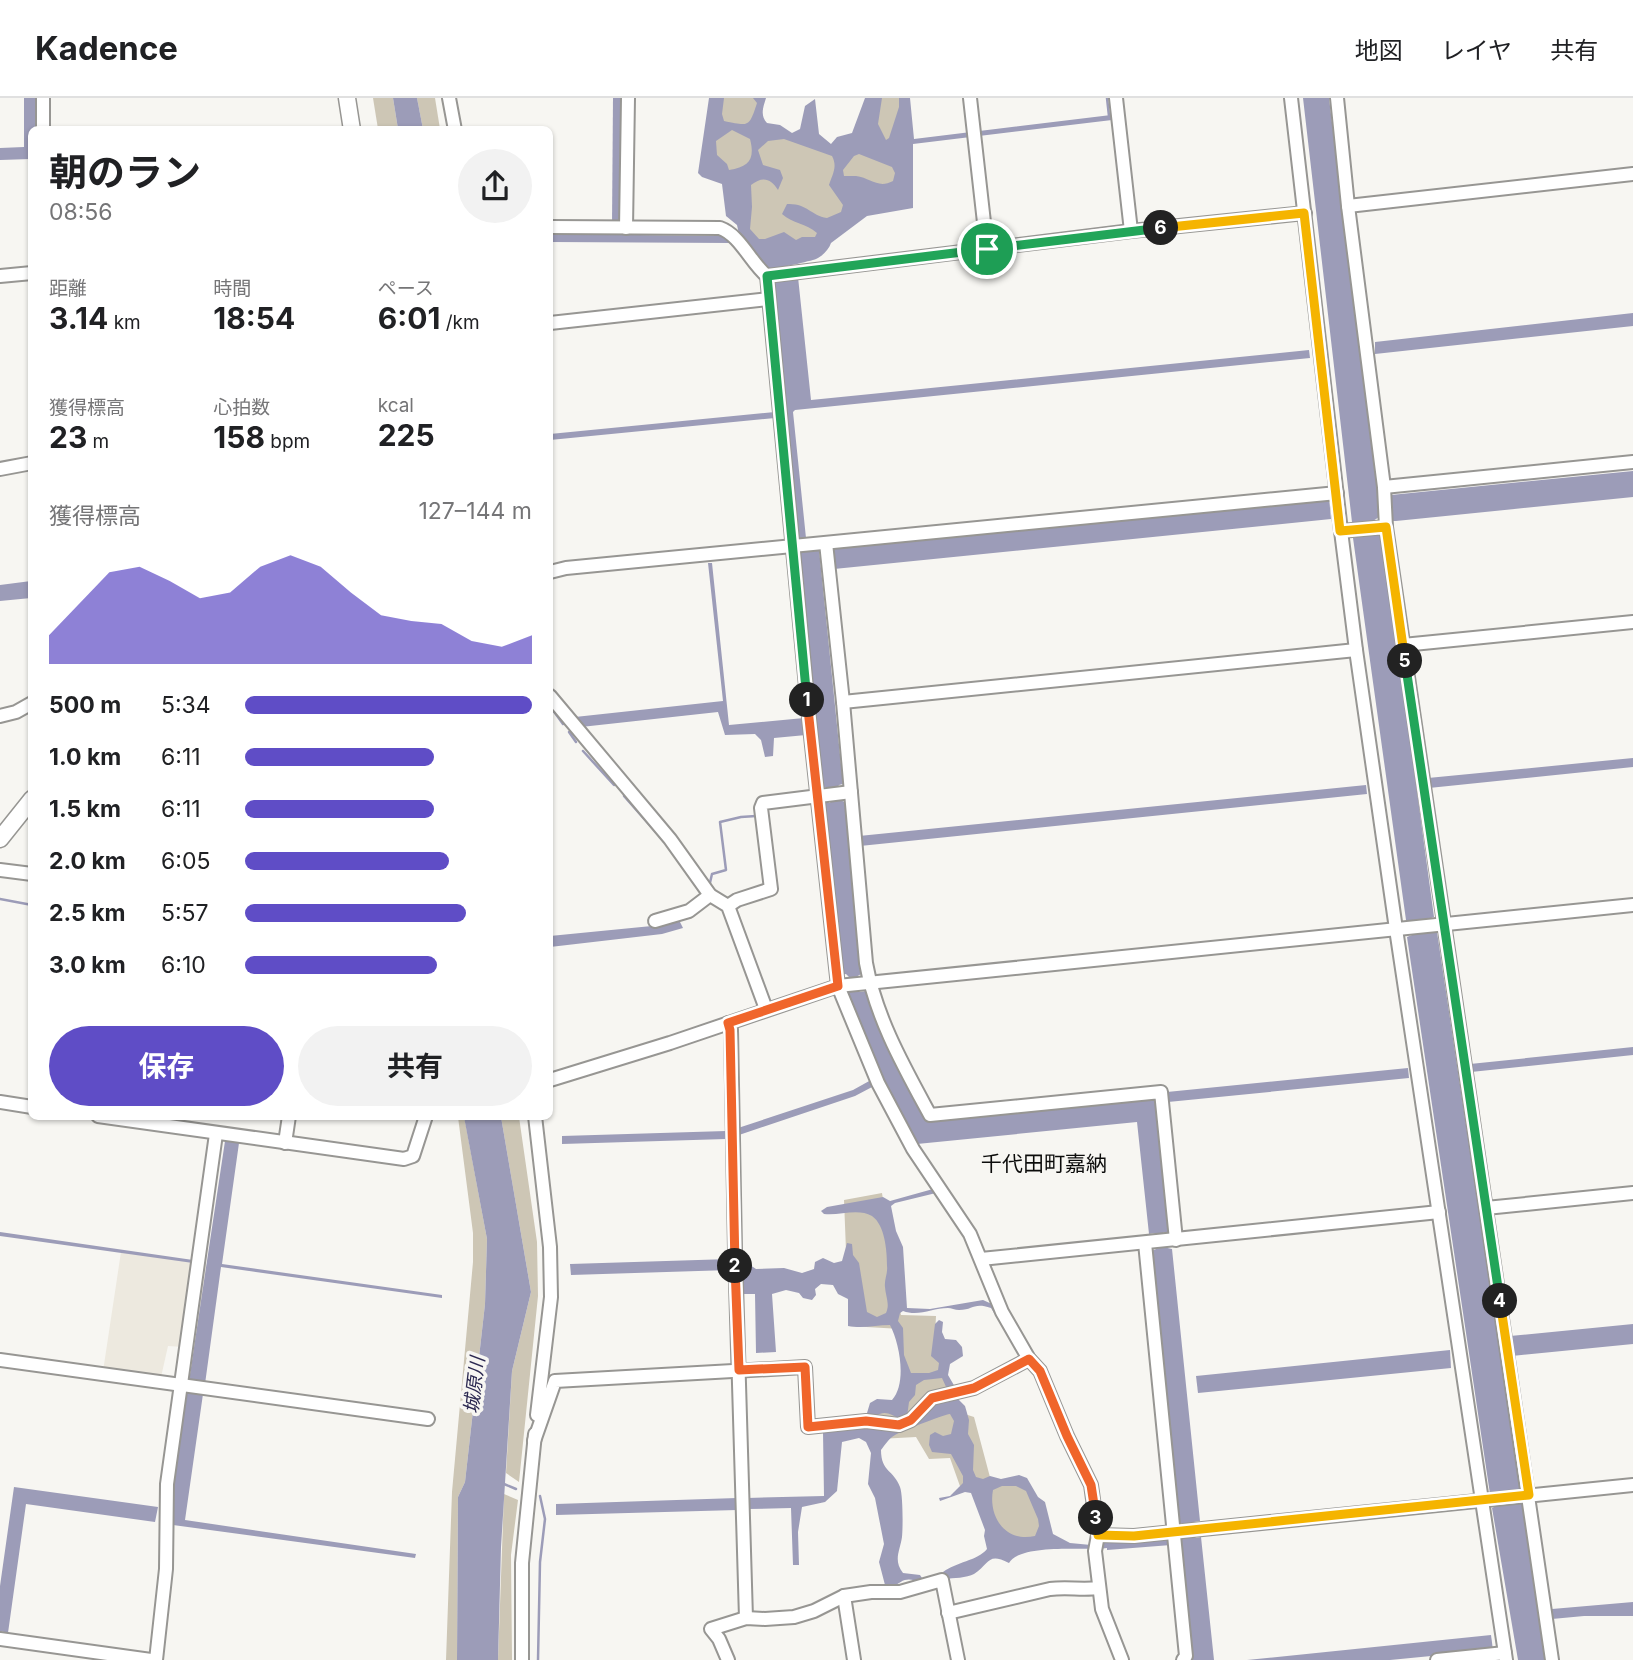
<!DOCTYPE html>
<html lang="ja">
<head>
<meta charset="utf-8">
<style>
  body { margin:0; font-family:Inter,"Noto Sans JP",sans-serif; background:#f2f2f2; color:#202124; height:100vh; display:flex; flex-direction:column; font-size:26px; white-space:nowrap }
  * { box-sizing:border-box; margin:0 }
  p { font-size:23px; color:#757577 }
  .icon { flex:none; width:38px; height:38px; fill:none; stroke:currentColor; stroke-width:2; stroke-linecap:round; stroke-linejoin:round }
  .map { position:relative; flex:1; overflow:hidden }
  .sheet { position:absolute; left:28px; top:28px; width:525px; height:994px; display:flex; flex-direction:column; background:#fff; border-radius:10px; box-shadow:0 2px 5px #0004 }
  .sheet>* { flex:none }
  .pin { position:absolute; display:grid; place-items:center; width:60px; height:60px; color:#fff; margin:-30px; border:4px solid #fff; border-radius:50%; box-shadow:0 2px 7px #0007 }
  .km { position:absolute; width:35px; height:35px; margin:-18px; border-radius:50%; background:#222; color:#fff; font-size:19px; line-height:35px; text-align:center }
  .round { display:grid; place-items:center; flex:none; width:74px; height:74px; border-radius:37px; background:#f2f2f2 }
  .summary { display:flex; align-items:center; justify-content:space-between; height:119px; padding:0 21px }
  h1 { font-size:38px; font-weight:700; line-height:52px }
  .figures { display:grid; grid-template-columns:repeat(3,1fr); gap:10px; height:119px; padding:7px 21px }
  .figures div { display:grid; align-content:center }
  .figures b { font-size:30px; font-weight:700 }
  .figures small { font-size:19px; font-weight:400 }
  .figures p { font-size:19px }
  .chart { height:196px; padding:14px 21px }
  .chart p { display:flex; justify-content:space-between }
  .chart svg { width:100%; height:126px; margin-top:7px; fill:#5f4dc6; opacity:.7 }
  .action { display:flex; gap:14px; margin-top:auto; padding:14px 21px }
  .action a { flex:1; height:80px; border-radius:42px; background:#5f4dc6; color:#fff; font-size:28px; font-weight:700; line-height:80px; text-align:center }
  .action a+a { background:#f2f2f2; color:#202124 }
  ul { padding:0 21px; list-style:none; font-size:23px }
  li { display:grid; grid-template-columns:112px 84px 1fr; align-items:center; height:52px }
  li i { height:18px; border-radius:9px; background:#5f4dc6 }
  header { display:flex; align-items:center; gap:42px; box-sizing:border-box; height:98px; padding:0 35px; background:#fff; border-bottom:2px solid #e0e0e0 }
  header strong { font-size:33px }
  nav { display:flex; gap:38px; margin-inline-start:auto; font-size:24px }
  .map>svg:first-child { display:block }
  .built { fill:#ede9df }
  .green { fill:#cdc6b5 }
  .water { fill:#9c9cb8; fill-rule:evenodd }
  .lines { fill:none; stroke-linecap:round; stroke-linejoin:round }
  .stream { stroke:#9c9cb8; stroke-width:2.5 }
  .minor-casing { stroke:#979693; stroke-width:16 }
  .major-casing { stroke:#979693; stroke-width:19 }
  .minor { stroke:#fff; stroke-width:12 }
  .major { stroke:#fff; stroke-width:16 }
  .split-1-casing { stroke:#fff; stroke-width:14 }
  .split-2-casing { stroke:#fff; stroke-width:14 }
  .split-3-casing { stroke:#fff; stroke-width:14 }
  .split-4-casing { stroke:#fff; stroke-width:14 }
  .split-5-casing { stroke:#fff; stroke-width:14 }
  .split-6-casing { stroke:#fff; stroke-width:14 }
  .split-7-casing { stroke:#fff; stroke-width:14 }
  .split-1 { stroke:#22a559; stroke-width:9 }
  .split-2 { stroke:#f0652b; stroke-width:9 }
  .split-3 { stroke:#f0652b; stroke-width:9 }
  .split-4 { stroke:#f5b400; stroke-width:9 }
  .split-5 { stroke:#22a559; stroke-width:9 }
  .split-6 { stroke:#f5b400; stroke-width:9 }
  .split-7 { stroke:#22a559; stroke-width:9 }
  .labels { text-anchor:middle; stroke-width:7; stroke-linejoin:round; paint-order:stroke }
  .water-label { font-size:19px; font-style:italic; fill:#2c2951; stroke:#f7f6f2 }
  .quarter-label { font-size:21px; fill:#0c0c0b; stroke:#f7f6f2 }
</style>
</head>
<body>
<header>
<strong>Kadence</strong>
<nav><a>地図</a><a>レイヤ</a><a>共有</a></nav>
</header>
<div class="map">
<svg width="1633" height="1562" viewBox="0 0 1633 1562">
  <rect width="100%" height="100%" fill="#f7f6f2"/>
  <polygon class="built" points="121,1154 210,1167 198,1250 168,1248 159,1288 102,1280"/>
  <g class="green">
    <polygon points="373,0 393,0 398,31 378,31"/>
    <polygon points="417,0 435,0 440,31 423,31"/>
    <polygon points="717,0 761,0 757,28 838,54 866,43 873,0 906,0 905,101 866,103 813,151 771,159 745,135 733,81 703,71"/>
    <polygon points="464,1018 487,1141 485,1206 465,1384 458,1399 457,1562 446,1562 452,1394 473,1164 473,1135 458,1019"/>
    <polygon points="501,1019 519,1019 537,1144 538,1198 519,1384 506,1375 512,1273 531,1194"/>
    <polygon points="882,1095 901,1217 936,1218 934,1257 945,1263 952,1312 974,1319 991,1383 1027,1387 1052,1449 994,1457 974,1391 961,1391 950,1360 929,1361 916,1339 879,1341 877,1303 904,1305 901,1231 849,1228 844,1102"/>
    <polygon points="504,1396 518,1402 511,1457 512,1562 498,1562"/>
  </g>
  <g class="water">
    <polygon points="24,0 35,0 36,31 32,32 31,61 0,62 0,50 24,49"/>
    <polygon points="393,0 417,0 423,31 398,31"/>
    <polygon points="613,0 622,0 621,126 612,126"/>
    <path d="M 709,0 L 724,0 L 722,16 L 724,23 C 749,28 749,30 757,5 L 753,0 L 766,0 C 763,10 760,17 767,25 L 780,27 L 792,35 L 800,31 L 805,8 L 815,1 L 819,36 L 831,46 L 837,39 L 852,35 L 865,0 L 882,0 L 878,26 L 886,42 L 889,40 L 899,9 L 899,0 L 910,0 L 914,41 L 1111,17 L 1112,22 L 913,46 L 913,110 L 867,118 L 831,145 C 829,151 823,158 816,161 C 811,163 772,172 768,171 L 739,136 L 737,127 L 726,118 L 722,86 L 702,79 L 698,75 ZM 732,32 L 750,41 C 755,60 750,69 729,72 L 727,66 L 717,57 L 716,43 ZM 784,41 L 832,58 C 838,69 832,77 829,87 L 843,107 L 841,114 L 827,120 C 810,117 807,105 787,106 L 782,116 C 793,126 806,125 817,135 L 815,139 L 802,139 L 796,142 L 784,134 L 765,141 L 759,141 L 750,131 L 752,109 L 751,87 C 762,78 771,80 778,92 L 783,80 L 780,72 L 763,67 L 758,52 L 768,43 ZM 859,56 L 892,69 L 895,75 L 893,83 C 878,91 871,80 856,78 C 852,78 848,78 844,78 L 843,72 L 854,58 Z"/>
    <polygon points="1303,0 1329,0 1379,407 1391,407 1391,397 1633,373 1633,399 1396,423 1393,423 1391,411 1373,423 1373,436 1382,435 1434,819 1426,822 1428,834 1437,834 1521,1392 1512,1395 1514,1405 1523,1406 1545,1562 1518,1562 1492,1410 1500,1406 1490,1396 1407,839 1417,835 1415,824 1406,822 1353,440 1360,438 1358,425 1352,424"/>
    <polygon points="550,136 727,138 731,145 550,144"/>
    <path d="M 798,179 L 811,302 L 1309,252 L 1310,260 L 795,312 L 793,314 L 806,440 L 803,442 L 819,451 L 843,686 L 839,687 L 836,692 L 837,701 L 845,704 L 863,875 L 854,880 L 856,891 L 860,894 L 866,893 L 893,961 L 929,1022 L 1156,999 L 1170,1134 L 1164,1134 L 1161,1138 L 1163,1149 L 1172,1151 L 1200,1423 L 1194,1424 L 1192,1426 L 1193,1437 L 1196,1440 L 1201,1439 L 1214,1562 L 1193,1562 L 1180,1438 L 1187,1427 L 1185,1425 L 1179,1425 L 1151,1153 L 1159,1150 L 1158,1139 L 1155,1135 L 1149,1136 L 1137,1024 L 917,1046 L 881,981 L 844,896 L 852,891 L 850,880 L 846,876 L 840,877 L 824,705 L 830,705 C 833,699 832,693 827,689 L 822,689 L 799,455 L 801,451 L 797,441 L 772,181 Z"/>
    <polygon points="1633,215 1633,228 1375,256 1375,244"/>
    <polygon points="775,314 775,320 550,342 550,336"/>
    <polygon points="1329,399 1331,421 834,471 831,449"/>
    <polygon points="708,465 712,465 729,627 804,620 806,637 774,640 773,658 765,659 761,642 755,636 725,637 718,614 581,629 575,619 723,603"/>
    <polygon points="31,483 31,500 0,503 0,487"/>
    <polygon points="1633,660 1633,669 1429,690 1428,680"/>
    <polygon points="1366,687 1367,696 860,748 859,738"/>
    <polygon points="679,822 683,830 662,836 550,849 550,838 662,827"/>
    <polygon points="1633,949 1633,957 1471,974 1470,966"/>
    <polygon points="1408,970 1409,980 1168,1004 1167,994"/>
    <polygon points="871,982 874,988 855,998 739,1037 741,1088 737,1088 735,1031 853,992"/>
    <polygon points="464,1019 501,1019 531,1194 512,1273 501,1449 498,1562 457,1562 458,1399 465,1384 485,1206 487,1141"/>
    <polygon points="726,1033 726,1041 562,1046 562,1038"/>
    <polygon points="225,1043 239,1045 222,1166 442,1197 442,1200 221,1169 205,1286 189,1283"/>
    <path d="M 933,1091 L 936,1095 L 895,1105 L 891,1108 L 896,1133 L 903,1149 L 907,1210 L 930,1211 L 983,1202 L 994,1207 L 1003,1224 L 997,1220 L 991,1210 C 973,1204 974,1212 959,1212 C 955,1212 951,1210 948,1210 C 932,1210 919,1219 903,1213 L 900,1215 L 898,1223 L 903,1230 L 904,1257 L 911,1275 L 929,1275 L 938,1272 L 939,1265 L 931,1258 L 935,1226 L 939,1222 L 943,1224 L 942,1234 L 945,1241 L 956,1242 L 962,1249 L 963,1258 L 950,1266 L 948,1277 L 955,1289 L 947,1291 L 942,1280 L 924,1282 L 916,1287 L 915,1297 L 909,1304 L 907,1319 L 899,1321 C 890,1315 884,1312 874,1319 L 893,1330 L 931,1305 L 955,1298 L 965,1308 L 969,1322 L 968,1336 L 974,1347 L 973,1372 L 976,1379 L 983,1381 L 990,1378 L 1001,1381 L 1019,1377 L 1027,1380 L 1038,1399 L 1045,1404 L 1053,1436 L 1070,1445 L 1091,1447 L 1103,1442 L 1170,1439 L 1171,1447 L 1107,1452 L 1107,1450 C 1084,1453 1021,1445 1009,1465 C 987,1454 990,1466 974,1476 C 967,1480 953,1480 945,1481 L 943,1474 C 956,1464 977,1463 987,1451 L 984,1438 L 985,1432 L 971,1395 L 965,1394 L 940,1403 L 939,1400 L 950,1398 L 963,1385 L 963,1378 L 951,1356 L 932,1354 L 929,1347 L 930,1337 L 935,1334 L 943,1338 L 951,1336 L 954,1323 L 950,1316 C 943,1317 898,1334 892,1339 C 888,1342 884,1348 881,1352 C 881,1374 894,1372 900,1389 C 903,1397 903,1429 902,1439 C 900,1453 893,1462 903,1475 L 920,1477 L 924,1483 L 920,1485 C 908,1478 902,1482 892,1490 L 885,1487 L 879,1464 L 884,1446 L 875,1400 L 868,1386 L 871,1355 L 866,1344 L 859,1340 L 842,1344 L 837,1393 L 825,1404 L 802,1409 L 798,1434 L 799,1467 L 793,1467 L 791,1410 L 748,1411 L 747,1400 L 824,1398 L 823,1334 C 840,1333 854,1327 869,1319 L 867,1315 L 870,1305 L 877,1301 L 892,1302 C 907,1286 900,1246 890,1227 C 876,1227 863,1231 848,1228 L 848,1201 L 838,1196 L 833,1187 L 821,1186 L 815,1191 L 816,1197 L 812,1202 L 803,1200 L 799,1195 L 786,1192 L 772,1196 L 776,1254 L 756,1255 L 755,1196 L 740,1196 L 739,1162 L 743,1156 L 749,1157 L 750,1167 L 756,1171 L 784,1170 L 802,1175 L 814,1171 L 815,1164 L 823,1160 L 834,1165 L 842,1163 L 847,1145 L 852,1146 L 853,1157 L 859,1165 L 867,1214 L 877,1219 L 886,1215 C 890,1206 886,1200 885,1189 C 884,1182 888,1175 887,1168 C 887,1153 885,1127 872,1118 C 858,1110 839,1118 824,1116 L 821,1113 L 827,1109 L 883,1099 L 890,1103 ZM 1002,1388 L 1016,1388 L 1026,1393 L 1038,1421 L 1039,1428 L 1035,1438 C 1005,1445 988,1418 993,1392 Z"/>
    <polygon points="0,1134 193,1162 193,1165 0,1138"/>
    <polygon points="730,1161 730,1172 571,1177 570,1166"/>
    <polygon points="1633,1226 1633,1246 1512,1258 1510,1238"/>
    <polygon points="1450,1252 1451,1270 1198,1295 1196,1278"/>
    <polygon points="187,1294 203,1296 185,1422 416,1456 415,1460 173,1427 172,1400"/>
    <polygon points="14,1389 158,1409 155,1424 26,1406 8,1535 0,1533 0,1488"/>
    <polygon points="737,1400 737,1412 556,1417 556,1406"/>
    <polygon points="1633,1504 1633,1518 1584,1518 1552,1521 1550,1514 1552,1511"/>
    <polygon points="1491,1537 1493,1552 1390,1562 1247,1562"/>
  </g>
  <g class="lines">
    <g class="stream">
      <polyline points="1107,0 1109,18"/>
      <polyline points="550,608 563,626"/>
      <polyline points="569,634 576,644"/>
      <polyline points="583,653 614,687"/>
      <polyline points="624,698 661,740"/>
      <polyline points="709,789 712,776 726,772 720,724 741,719 756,718"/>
      <polyline points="0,801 32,807"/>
      <polyline points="504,1386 516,1391"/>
      <polyline points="538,1562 540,1464 545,1421 540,1398"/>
    </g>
    <defs>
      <g id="minor">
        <polyline points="43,0 43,32"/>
        <polyline points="449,0 455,32"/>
        <polyline points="970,0 987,151"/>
        <polyline points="1116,0 1131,133"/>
        <polyline points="1291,0 1341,433 1356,552 1396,831 1506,1562"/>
        <polyline points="1337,0 1348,108 1384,389 1386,429 1341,433"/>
        <polyline points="1348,108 1633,76"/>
        <path d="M 550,129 L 720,130 C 740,137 751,165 767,178 L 809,620 L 838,888 L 878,985 L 913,1051 L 970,1136 L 1002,1214 L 1029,1261 L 1040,1273 L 1067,1338 L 1091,1387 L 1098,1437 L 1095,1453 L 1102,1511 L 1122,1562"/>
        <polyline points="626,130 628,0"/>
        <polyline points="0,178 32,175"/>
        <polyline points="767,178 1131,133 1305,115"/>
        <polyline points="550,225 768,201"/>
        <polyline points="0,371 32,365"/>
        <polyline points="1384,389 1633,364"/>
        <polyline points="1386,429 1552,1562"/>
        <path d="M 826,445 L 843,604 L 866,865 C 876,920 904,969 930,1017 L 1161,994 L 1176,1142"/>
        <polyline points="550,474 566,470 1337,395"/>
        <polyline points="1403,547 1633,524"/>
        <polyline points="550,598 670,741 710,797 728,808 766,911"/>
        <polyline points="843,604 1356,552"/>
        <polyline points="0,618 16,614 32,605"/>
        <polyline points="0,772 32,776"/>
        <polyline points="728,808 737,802 771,791 761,710 763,705 851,694"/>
        <polyline points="655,823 689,813 710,797"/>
        <polyline points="728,925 731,932 735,1152 746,1520"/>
        <polyline points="550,982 670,945 838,888 1633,807"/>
        <polyline points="0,1004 32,1009"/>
        <polyline points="98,1018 404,1061 413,1058 426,1018"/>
        <polyline points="535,1018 550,1149 551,1199 537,1317"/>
        <polyline points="285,1045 289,1018"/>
        <polyline points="1486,1110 1633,1095"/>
        <polyline points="1145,1145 1186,1558 1183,1562"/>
        <polyline points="981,1161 1439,1114"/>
        <polyline points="0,1262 428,1321"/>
        <polyline points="534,1343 555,1283 805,1269 808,1329 866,1323 899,1327 911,1322 932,1300 974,1290 1029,1261"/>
        <polyline points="1098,1437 1134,1438 1633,1387"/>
        <polyline points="844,1498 854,1562"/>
        <path d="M 948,1515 L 1050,1491 C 1067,1489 1082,1492 1099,1490"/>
        <polyline points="0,1541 151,1562"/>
        <polyline points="156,1562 166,1471 167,1386 216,1036"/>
        <polyline points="522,1562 522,1465 535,1336"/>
        <polyline points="728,1562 719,1541 711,1531 746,1520 765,1521 794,1519 814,1513 844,1498 871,1494 900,1494 942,1482 958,1562"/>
        <polyline points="1437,1562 1505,1555"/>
      </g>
      <g id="major">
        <polyline points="347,0 352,32"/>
        <polyline points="0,741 32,701"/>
      </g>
    </defs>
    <use href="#minor" class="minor-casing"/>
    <use href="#major" class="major-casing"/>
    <use href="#minor" class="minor"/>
    <use href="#major" class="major"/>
  </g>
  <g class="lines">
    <defs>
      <polyline id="split-1" points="807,602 767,178 987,151"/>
      <polyline id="split-2" points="735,1168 730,932 728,925 838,888 807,602"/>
      <polyline id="split-3" points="735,1168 739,1272 805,1269 808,1329 866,1323 899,1327 911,1322 932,1300 974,1290 1029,1261 1040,1273 1067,1338 1091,1387 1096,1420"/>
      <polyline id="split-4" points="1096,1420 1098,1437 1134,1438 1529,1397 1500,1203"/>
      <polyline id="split-5" points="1405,563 1500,1203"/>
      <polyline id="split-6" points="1161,130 1304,115 1340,433 1386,429 1405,563"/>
      <polyline id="split-7" points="987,151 1161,130"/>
    </defs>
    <use href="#split-1" class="split-1-casing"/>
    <use href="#split-2" class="split-2-casing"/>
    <use href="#split-3" class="split-3-casing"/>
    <use href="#split-4" class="split-4-casing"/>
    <use href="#split-5" class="split-5-casing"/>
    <use href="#split-6" class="split-6-casing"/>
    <use href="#split-7" class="split-7-casing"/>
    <use href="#split-1" class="split-1"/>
    <use href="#split-2" class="split-2"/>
    <use href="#split-3" class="split-3"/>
    <use href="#split-4" class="split-4"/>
    <use href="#split-5" class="split-5"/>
    <use href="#split-6" class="split-6"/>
    <use href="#split-7" class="split-7"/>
  </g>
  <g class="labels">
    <g class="water-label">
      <text transform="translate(474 1287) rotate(-83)" y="7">城原川</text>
    </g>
    <g class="quarter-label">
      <text x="1044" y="1073">千代田町嘉納</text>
    </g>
  </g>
</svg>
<div class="pin" style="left:987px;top:151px;background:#1e9e55"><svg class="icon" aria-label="arrive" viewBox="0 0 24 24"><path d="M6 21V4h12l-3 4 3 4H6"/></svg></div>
<b class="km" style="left:807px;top:602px">1</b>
<b class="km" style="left:735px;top:1168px">2</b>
<b class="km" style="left:1096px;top:1420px">3</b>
<b class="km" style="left:1500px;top:1203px">4</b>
<b class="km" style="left:1405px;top:563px">5</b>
<b class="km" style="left:1161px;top:130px">6</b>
<section class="sheet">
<div class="summary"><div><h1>朝のラン</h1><p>08:56</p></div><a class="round"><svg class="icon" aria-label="share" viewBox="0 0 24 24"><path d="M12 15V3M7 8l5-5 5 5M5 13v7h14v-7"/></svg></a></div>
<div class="figures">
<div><p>距離</p><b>3.14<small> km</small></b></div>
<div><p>時間</p><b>18:54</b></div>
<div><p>ペース</p><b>6:01<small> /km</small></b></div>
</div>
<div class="figures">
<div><p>獲得標高</p><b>23<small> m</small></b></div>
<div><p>心拍数</p><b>158<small> bpm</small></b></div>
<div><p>kcal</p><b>225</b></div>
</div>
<div class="chart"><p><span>獲得標高</span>127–144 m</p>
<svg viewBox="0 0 160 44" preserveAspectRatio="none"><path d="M0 44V34L10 23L20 12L30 10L40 15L50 21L60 19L70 10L80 6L90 10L100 19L110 27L120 29L130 30L140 36L150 38L160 34V44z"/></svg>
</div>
<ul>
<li><b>500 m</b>5:34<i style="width:100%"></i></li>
<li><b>1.0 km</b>6:11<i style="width:66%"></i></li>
<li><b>1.5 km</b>6:11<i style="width:66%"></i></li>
<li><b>2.0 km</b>6:05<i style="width:71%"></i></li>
<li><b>2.5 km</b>5:57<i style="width:77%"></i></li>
<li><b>3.0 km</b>6:10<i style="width:67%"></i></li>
</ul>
<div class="action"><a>保存</a><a>共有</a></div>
</section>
</div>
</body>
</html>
